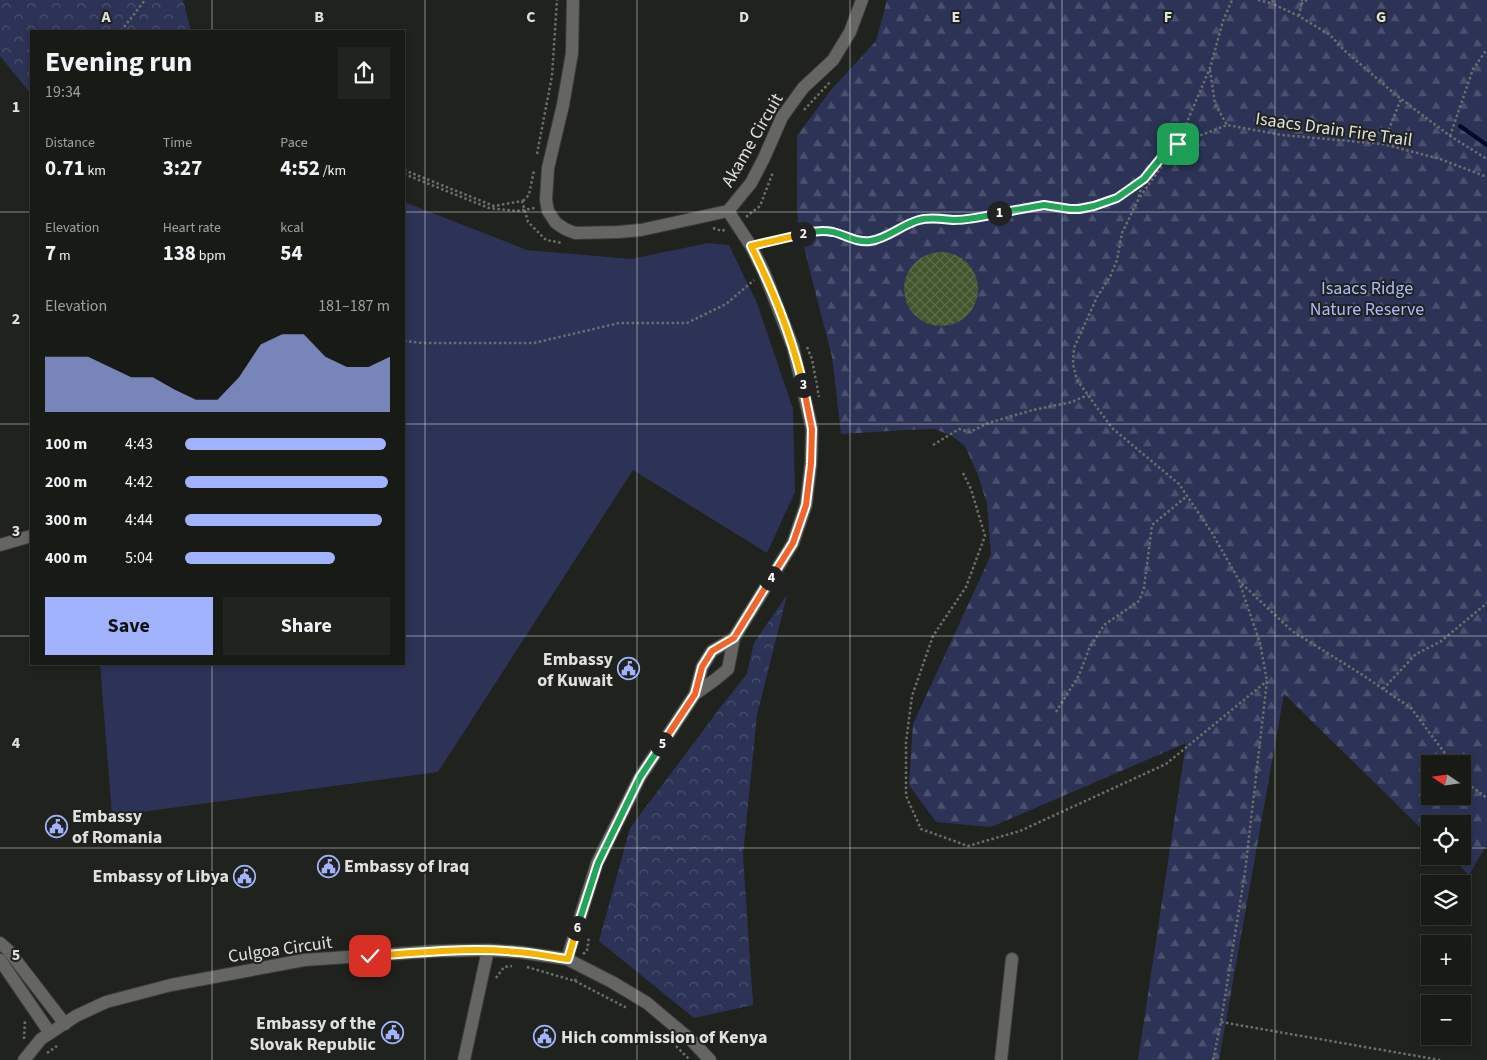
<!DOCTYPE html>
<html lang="en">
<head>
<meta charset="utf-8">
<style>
  body { margin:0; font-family:"Source Sans 3",sans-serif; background:#21231f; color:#f1f3f6; height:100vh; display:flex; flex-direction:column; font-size:19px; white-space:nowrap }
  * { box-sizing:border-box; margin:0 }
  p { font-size:16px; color:#9fa1a1 }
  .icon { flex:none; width:28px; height:28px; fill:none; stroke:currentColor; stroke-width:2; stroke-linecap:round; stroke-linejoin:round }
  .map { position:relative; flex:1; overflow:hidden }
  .details { position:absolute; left:30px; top:30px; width:375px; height:635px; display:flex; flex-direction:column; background:#181a16; border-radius:0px; box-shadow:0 2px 8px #0003,0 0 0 1px #363835 }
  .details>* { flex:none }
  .needle { width:32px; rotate:283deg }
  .fabs { position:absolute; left:1421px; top:755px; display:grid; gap:10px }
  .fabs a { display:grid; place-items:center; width:50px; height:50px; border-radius:0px; background:#181a16; box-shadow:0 2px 8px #0003,0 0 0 1px #363835; font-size:25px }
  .pin { position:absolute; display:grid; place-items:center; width:42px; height:42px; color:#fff; margin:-21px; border-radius:10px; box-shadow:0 2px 8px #0006 }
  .km { position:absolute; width:25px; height:25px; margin:-12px; border-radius:50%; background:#222; color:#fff; font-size:14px; line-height:25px; text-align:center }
  .round { display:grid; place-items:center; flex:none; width:52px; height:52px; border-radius:0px; background:#21231f }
  .head { display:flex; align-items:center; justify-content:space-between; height:85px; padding:0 15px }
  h1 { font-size:28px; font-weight:700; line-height:38px }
  .figures { display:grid; grid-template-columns:repeat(3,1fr); gap:8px; height:85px; padding:5px 15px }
  .figures div { display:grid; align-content:center }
  .figures b { font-size:21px; font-weight:700 }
  .figures small { font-size:14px; font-weight:400 }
  .figures p { font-size:14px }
  .chart { height:140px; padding:10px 15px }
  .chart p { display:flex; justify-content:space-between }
  .chart svg { width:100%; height:90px; margin-top:5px; fill:#a1b3fd; opacity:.7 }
  .button { display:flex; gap:10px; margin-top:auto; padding:10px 15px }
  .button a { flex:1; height:58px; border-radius:0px; background:#a1b3fd; color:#111; font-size:20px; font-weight:700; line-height:58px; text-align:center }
  .button a+a { background:#21231f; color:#f1f3f6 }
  ul { padding:0 15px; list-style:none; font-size:16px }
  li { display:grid; grid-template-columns:80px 60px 1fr; align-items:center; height:38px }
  li i { height:12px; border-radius:6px; background:#a1b3fd }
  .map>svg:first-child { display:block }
  .grass { fill:#2c3356 }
  .forest { fill:url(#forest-firs); fill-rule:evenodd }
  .park { fill:url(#park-crowns) }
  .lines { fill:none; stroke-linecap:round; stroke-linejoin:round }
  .stream { stroke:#060829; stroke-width:4 }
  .building { fill:url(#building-cross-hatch) }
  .minor-casing { stroke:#3b3d39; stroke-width:14 }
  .path { stroke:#6c6e6b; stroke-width:2.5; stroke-dasharray:2.5 2.5; stroke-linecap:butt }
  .minor { stroke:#656664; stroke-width:12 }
  .split-1-casing { stroke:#fff; stroke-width:10 }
  .split-2-casing { stroke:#fff; stroke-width:10 }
  .split-3-casing { stroke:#fff; stroke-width:10 }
  .split-4-casing { stroke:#fff; stroke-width:10 }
  .split-5-casing { stroke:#fff; stroke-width:10 }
  .split-6-casing { stroke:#fff; stroke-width:10 }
  .split-7-casing { stroke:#fff; stroke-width:10 }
  .split-1 { stroke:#22a559; stroke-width:6 }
  .split-2 { stroke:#22a559; stroke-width:6 }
  .split-3 { stroke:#f5b400; stroke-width:6 }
  .split-4 { stroke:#f0652b; stroke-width:6 }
  .split-5 { stroke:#f0652b; stroke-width:6 }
  .split-6 { stroke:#22a559; stroke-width:6 }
  .split-7 { stroke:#f5b400; stroke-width:6 }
  .grid { fill:none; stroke:#e0e1df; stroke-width:1; stroke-opacity:0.55 }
  .labels { text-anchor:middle; stroke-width:4; stroke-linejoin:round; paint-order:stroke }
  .street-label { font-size:18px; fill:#e0e1df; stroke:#20221e }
  .park-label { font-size:18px; fill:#abbcfe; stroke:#20221e }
  .poi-label { font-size:18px; font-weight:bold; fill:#e0e1df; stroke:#20221e; text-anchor:end }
  .grid-label { font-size:16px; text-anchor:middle; font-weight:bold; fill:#e0e1df; stroke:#20221e; stroke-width:4; stroke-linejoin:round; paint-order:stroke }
</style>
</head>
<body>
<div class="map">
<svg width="1487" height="1060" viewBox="0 0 1487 1060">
  <defs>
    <pattern id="forest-firs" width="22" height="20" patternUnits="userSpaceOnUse" patternTransform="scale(1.25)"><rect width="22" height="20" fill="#2c3356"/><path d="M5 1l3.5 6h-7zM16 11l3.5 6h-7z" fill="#4a506e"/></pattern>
    <pattern id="park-crowns" width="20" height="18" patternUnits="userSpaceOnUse" patternTransform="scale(1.25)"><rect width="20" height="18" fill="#2c3356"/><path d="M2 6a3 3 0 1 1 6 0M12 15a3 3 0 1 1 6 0" fill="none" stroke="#4a506e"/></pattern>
    <pattern id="building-cross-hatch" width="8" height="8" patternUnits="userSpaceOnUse" patternTransform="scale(1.25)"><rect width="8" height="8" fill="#42552d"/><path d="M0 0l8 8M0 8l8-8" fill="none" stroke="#5d6d4b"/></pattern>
  </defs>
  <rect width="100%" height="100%" fill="#20221e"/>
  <polygon class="grass" points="404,202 527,250 631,259 708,243 729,245 757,303 793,409 795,492 767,553 633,470 438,772 112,816 100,664 404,664"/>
  <path class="forest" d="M 887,0 L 1487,0 L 1487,844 L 1469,875 L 1450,856 L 1462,856 L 1462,824 L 1430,824 L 1430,837 L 1284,694 L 1219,1060 L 1138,1060 L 1186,743 L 991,827 L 936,822 L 909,785 L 913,724 L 991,555 L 987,504 L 978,475 L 965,446 L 952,436 L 935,429 L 906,430 L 841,434 L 832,357 L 798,224 L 797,208 L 797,136 L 830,91 L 876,41 ZM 1430,764 L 1462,764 L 1462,796 L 1430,796 Z"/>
  <g class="park">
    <polygon points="0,0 183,0 191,31 31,31 31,94 0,56"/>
    <polygon points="787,595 757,715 743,855 753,1005 694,1018 599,941 630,828 723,704 747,674 754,643"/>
  </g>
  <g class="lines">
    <polyline class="stream" points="1460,126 1487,145"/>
  </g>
  <circle class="building" cx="941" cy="289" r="37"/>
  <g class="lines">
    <defs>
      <g id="minor">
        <polyline points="573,0 572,53 563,105 548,168 546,200 548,211 556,223 565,229 575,233 618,232 641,230 728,211 751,183 764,158 782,117 803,88 833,60 850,32 862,0"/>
        <polyline points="0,545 31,536"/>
        <polyline points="695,694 716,679 728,669 734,638 793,543 806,505 811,463 812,429 793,347 764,272 751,246 728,211"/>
        <polyline points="0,943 8,950 65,1024"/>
        <polyline points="567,959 597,863 640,777 695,694 702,667 712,651 734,638"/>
        <polyline points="0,960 50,1033"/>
        <polyline points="24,1060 41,1039 76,1016 106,1002 171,985 304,960 436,951 488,950 519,952 567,959 612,982 647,1003 691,1040 710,1060"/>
        <polyline points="464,1060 488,950"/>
        <polyline points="1001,1060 1012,959"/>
      </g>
    </defs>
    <use href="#minor" class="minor-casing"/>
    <g class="path">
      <polyline points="1258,0 1274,4"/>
      <polyline points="1272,0 1275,5 1299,16 1330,35 1344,50 1396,95 1450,136 1487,159"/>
      <polyline points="1301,4 1307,0"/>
      <polyline points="1299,16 1302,0"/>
      <polyline points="121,31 145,0"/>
      <polyline points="1210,70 1215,104 1227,125"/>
      <polyline points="804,110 831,81"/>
      <polyline points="1450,136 1473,69 1487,49"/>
      <polyline points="1178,143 1210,68 1223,21 1232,0"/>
      <polyline points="1383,144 1401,99"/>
      <polyline points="537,154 552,76 557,0"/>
      <polyline points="404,170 494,206 522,201 528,222 546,240 562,243"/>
      <polyline points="404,174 489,208 517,211 535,208"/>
      <polyline points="1143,180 1138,200 1122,233 1117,260 1110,277 1097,297 1074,348 1073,364 1077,380 1112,428 1179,484 1212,533 1240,582 1292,631 1361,674 1411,708 1453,764"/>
      <polyline points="1140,197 1174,148"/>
      <polyline points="523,201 529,195 534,170"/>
      <polyline points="748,217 747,216 760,206 773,172"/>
      <polyline points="713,228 722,231 726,229"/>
      <polyline points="764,243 812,231 823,230 835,232 850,238 870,241 881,238 895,230 920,219 974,219 1044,205 1070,209 1093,207 1117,197 1144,179 1161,158 1178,144 1227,125 1282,135 1383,144 1440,159 1487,177"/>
      <polyline points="404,341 422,343 534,343 619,323 687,323 726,304 754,280"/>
      <polyline points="807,347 812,359 819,397"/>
      <polyline points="933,445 959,429 970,432 988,423 1033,410 1072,402 1088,395"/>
      <polyline points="963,473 971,489 985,536 966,587 933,636 912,696 906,742 906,796 921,829 968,846 1020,831 1166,764 1267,681"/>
      <polyline points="1383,689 1416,654 1440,642 1487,603"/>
      <polyline points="1056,712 1079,675 1089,649 1104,625 1139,601 1144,588 1152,525 1187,496"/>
      <polyline points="1462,775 1472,787 1487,798"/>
      <polyline points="583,954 587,951 589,937"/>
      <polyline points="527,967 575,981 577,976"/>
      <polyline points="496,978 504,967 512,966"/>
      <polyline points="575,981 627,1008"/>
      <polyline points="1221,1022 1440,1060"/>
      <polyline points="24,1039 25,1020"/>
      <polyline points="676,1046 690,1060"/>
      <polyline points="47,1053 57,1046"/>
      <polyline points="1213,1060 1221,1022 1245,872 1267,681 1260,643 1240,584"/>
    </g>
    <use href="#minor" class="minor"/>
  </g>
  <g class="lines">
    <defs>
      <polyline id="split-1" points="999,213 1044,205 1070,209 1079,209 1094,206 1117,198 1144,179 1161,158 1178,144"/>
      <path id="split-2" d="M 803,234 C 813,231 823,230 833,232 C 846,235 857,243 870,241 C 887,239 903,224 919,220 C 930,217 942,219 953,220 C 969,220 983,217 999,213"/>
      <path id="split-3" d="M 803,385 C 792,337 773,290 751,246 L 803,234"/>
      <polyline id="split-4" points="771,578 793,543 806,505 811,464 812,429 803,385"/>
      <polyline id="split-5" points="662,744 695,694 702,667 712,651 734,638 771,578"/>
      <polyline id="split-6" points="577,928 598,863 640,777 662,744"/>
      <path id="split-7" d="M 370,956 C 419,953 469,947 518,952 C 534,953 551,957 568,959 L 577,928"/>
    </defs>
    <use href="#split-1" class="split-1-casing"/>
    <use href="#split-2" class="split-2-casing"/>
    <use href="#split-3" class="split-3-casing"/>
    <use href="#split-4" class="split-4-casing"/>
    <use href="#split-5" class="split-5-casing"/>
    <use href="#split-6" class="split-6-casing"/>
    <use href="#split-7" class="split-7-casing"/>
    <use href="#split-1" class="split-1"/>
    <use href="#split-2" class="split-2"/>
    <use href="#split-3" class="split-3"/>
    <use href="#split-4" class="split-4"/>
    <use href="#split-5" class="split-5"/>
    <use href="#split-6" class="split-6"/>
    <use href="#split-7" class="split-7"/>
  </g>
  <path class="grid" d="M 212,0 L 212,31M 425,0 L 425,1060M 637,0 L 637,1060M 850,0 L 850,1060M 1062,0 L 1062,1060M 1275,0 L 1275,1060M 0,212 L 31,212M 404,212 L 1487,212M 0,424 L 31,424M 404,424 L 1487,424M 0,636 L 31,636M 404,636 L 1487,636M 212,664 L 212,1060M 0,848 L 1430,848M 1462,848 L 1487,848"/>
  <defs>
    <symbol id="civic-ring" viewBox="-11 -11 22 22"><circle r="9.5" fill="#20221e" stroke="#a1b3fd" stroke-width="1.5"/><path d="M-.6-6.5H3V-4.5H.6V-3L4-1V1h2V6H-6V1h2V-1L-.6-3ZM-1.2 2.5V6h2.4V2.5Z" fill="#a1b3fd"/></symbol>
  </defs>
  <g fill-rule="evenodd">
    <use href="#civic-ring" x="616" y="656" width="25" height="25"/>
    <use href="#civic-ring" x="44" y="814" width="25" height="25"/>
    <use href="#civic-ring" x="316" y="854" width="25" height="25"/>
    <use href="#civic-ring" x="232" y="864" width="25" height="25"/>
    <use href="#civic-ring" x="380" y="1020" width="25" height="25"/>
    <use href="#civic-ring" x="532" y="1024" width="25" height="25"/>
  </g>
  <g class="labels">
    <g class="street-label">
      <text transform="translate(1334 129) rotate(8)" y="6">Isaacs Drain Fire Trail</text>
      <text transform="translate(752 140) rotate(-60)" y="6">Akame Circuit</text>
      <text transform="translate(280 949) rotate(-8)" y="6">Culgoa Circuit</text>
    </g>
    <g class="park-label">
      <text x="1367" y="294">Isaacs Ridge<tspan x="1367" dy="21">Nature Reserve</tspan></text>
    </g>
    <g class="poi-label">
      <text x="613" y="665">Embassy<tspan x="613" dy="21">of Kuwait</tspan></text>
      <text x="72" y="822" text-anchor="start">Embassy<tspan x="72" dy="21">of Romania</tspan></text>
      <text x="344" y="872" text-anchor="start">Embassy of Iraq</text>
      <text x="229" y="882">Embassy of Libya</text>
      <text x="376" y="1029">Embassy of the<tspan x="376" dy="21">Slovak Republic</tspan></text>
      <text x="561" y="1043" text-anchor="start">Hich commission of Kenya</text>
    </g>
  </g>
  <g class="grid-label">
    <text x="106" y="22">A</text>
    <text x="319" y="22">B</text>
    <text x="531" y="22">C</text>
    <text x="744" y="22">D</text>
    <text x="956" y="22">E</text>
    <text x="1168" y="22">F</text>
    <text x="1381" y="22">G</text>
    <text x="16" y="112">1</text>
    <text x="16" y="324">2</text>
    <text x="16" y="536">3</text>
    <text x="16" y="748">4</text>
    <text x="16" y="960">5</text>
  </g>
</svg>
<div class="fabs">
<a><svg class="needle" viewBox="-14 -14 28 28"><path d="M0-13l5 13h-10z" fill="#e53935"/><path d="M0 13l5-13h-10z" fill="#9fa1a1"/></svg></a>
<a><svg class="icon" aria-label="locate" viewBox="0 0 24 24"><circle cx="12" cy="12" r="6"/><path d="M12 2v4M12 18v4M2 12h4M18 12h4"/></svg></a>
<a><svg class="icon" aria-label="layers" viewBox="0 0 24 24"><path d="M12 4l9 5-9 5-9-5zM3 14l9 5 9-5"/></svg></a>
<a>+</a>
<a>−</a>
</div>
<div class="pin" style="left:1178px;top:144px;background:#1e9e55"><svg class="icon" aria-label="arrive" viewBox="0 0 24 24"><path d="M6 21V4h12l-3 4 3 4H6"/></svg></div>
<div class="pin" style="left:370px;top:956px;background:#d93025"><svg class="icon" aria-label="check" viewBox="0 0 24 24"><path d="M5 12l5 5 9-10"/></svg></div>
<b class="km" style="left:999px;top:213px">1</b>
<b class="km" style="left:803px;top:234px">2</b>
<b class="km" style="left:803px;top:385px">3</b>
<b class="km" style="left:771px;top:578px">4</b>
<b class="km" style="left:662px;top:744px">5</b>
<b class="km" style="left:577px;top:928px">6</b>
<section class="details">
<div class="head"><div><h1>Evening run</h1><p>19:34</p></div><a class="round"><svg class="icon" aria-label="share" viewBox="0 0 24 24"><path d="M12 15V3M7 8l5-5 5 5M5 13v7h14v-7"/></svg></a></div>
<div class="figures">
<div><p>Distance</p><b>0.71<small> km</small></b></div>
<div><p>Time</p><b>3:27</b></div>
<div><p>Pace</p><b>4:52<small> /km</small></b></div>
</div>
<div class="figures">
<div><p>Elevation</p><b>7<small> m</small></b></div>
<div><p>Heart rate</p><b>138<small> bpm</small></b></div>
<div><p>kcal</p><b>54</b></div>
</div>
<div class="chart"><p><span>Elevation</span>181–187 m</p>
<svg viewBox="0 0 160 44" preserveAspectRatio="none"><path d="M0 44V17L10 17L20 17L30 22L40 27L50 27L60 33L70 38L80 38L90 27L100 11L110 6L120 6L130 17L140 22L150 22L160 17V44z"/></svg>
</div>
<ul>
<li><b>100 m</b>4:43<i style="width:98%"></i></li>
<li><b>200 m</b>4:42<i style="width:99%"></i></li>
<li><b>300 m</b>4:44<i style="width:96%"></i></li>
<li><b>400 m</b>5:04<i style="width:73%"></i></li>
</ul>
<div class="button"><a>Save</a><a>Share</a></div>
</section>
</div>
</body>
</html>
